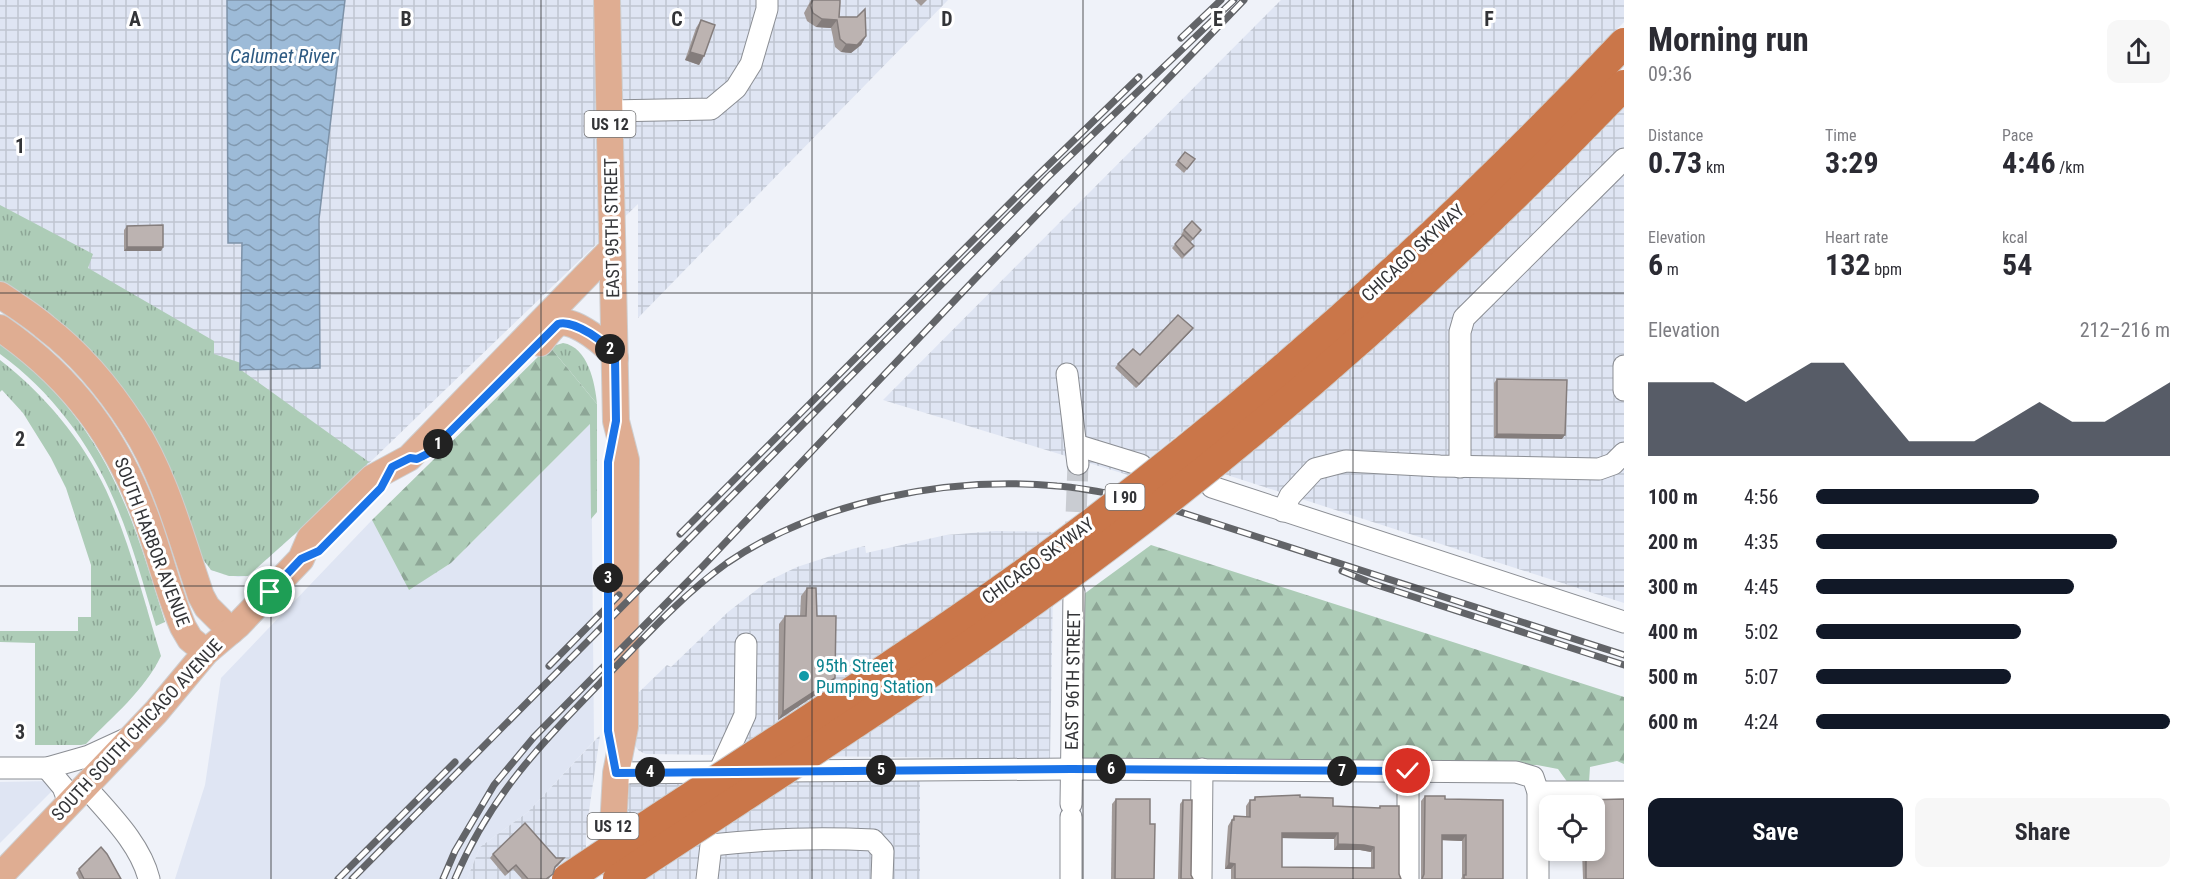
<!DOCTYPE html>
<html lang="en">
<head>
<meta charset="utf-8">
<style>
  body { margin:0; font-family:"Roboto Condensed",sans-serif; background:#f7f7f7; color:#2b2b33; height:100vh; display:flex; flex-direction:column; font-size:22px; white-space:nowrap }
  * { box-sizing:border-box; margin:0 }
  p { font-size:20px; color:#7c7c81 }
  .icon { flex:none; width:33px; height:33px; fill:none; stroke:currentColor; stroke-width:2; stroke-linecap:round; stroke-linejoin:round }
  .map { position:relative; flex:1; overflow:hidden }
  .details { display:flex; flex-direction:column; background:#fff; width:570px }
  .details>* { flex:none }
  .fabs { position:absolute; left:1539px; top:795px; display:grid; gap:12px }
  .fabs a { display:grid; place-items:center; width:66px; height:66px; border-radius:12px; background:#fff; box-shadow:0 3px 9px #0003; font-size:30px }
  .pin { position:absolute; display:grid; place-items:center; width:51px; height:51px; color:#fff; margin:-26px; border:3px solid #fff; border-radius:50%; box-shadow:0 2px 6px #0007 }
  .km { position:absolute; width:30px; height:30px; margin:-15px; border-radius:50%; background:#222; color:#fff; font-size:16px; line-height:30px; text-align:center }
  .round { display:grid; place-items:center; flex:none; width:63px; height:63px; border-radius:12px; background:#f7f7f7 }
  .headline { display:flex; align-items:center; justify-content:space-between; height:102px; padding:0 24px }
  h1 { font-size:33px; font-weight:700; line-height:45px }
  .metrics { display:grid; grid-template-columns:repeat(3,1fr); gap:9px; height:102px; padding:6px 24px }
  .metrics div { display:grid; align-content:center }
  .metrics b { font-size:30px; font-weight:700 }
  .metrics small { font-size:16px; font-weight:400 }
  .metrics p { font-size:16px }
  .chart { height:168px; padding:12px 24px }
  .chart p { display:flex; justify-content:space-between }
  .chart svg { width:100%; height:108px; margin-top:6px; fill:#111827; opacity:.7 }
  .cta { display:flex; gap:12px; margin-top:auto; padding:12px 24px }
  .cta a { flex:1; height:69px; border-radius:12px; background:#111827; color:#fff; font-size:24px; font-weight:700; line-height:69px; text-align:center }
  .cta a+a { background:#f7f7f7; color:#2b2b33 }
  ul { padding:0 24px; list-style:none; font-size:20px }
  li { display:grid; grid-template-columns:96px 72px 1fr; align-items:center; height:45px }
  li i { height:15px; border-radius:8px; background:#111827 }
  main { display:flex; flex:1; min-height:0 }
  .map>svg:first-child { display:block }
  .built { fill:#dfe5f3 }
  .industrial { fill:url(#industrial-grid) }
  .grass { fill:url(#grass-tufts) }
  .forest { fill:url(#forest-firs) }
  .water { fill:url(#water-waves); stroke:#7d92a8; stroke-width:1.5 }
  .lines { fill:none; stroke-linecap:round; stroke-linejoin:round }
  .minor-tunnel { stroke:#c9ccd2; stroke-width:21; stroke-dasharray:21 10; stroke-linecap:butt }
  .minor-casing { stroke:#8b8e94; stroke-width:23 }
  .major-casing { stroke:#cececf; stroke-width:28 }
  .minor { stroke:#fff; stroke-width:21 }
  .major { stroke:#dfad92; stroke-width:26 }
  .rail-casing { stroke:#626468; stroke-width:7 }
  .rail { stroke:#fff; stroke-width:4.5; stroke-dasharray:14; stroke-linecap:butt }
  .highway-bridge-casing { stroke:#cececf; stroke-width:32; stroke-linecap:butt }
  .highway-bridge { stroke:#ca7649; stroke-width:30 }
  .wall { fill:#a29a98; fill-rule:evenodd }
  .shaded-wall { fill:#847d7c }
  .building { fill:#bcb3b1; stroke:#847d7c; stroke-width:1.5; fill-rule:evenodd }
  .route-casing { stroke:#fff; stroke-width:12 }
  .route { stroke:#1a73e8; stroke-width:8 }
  .grid { fill:none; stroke:#333437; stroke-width:1.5; stroke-opacity:0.55 }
  .culture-dot { fill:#0f9aa8; stroke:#fff; stroke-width:2 }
  .labels { text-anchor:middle; stroke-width:6; stroke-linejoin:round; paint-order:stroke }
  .shield { fill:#fff; stroke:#707173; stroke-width:1.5 }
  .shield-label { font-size:16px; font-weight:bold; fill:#333437 }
  .street-label { font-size:18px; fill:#333437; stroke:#fff }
  .culture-label { font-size:18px; fill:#0d838f; stroke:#fff; text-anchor:start }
  .water-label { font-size:20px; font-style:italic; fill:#2d5a82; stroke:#fff }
  .grid-label { font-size:20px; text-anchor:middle; font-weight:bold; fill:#333437; stroke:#fff; stroke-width:6; stroke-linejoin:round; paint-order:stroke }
</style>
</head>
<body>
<main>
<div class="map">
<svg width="1624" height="879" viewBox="0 0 1624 879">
  <defs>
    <pattern id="industrial-grid" width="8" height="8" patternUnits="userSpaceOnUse" patternTransform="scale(1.5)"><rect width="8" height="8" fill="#dfe5f3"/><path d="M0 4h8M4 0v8" fill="none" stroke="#c0c5d1"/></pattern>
    <pattern id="grass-tufts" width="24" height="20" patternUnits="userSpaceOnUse" patternTransform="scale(1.5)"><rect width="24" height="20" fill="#adccb7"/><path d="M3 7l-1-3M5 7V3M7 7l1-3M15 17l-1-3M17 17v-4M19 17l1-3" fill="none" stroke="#8da696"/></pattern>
    <pattern id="forest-firs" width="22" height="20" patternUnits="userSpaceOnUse" patternTransform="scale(1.5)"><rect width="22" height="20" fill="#adccb7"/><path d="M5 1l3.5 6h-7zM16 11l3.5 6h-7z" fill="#8da696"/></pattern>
    <pattern id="water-waves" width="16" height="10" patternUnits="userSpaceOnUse" patternTransform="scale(1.5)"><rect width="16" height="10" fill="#9dbbd8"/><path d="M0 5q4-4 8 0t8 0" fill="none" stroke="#8199b0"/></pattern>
  </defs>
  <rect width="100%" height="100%" fill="#eff2f9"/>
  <g class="built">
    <polygon points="591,423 594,741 528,812 480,847 467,879 175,879 205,785 221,678 372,520 409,589 451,563"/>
    <polygon points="51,781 57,786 0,843 0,782"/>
  </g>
  <g class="industrial">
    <polygon points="0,0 227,0 228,242 242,243 241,370 320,368 319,219 345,0 948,0 638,318 638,204 306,524 248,576 238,577 211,570 160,455 0,283"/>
    <polygon points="1281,0 1624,0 1624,22 1487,164 1383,263 1273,359 1128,475 883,400"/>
    <polygon points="1624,106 1624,603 1224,474 1311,403 1422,304 1528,205"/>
    <polygon points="996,531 1054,532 1050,759 646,754 639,751 633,743 633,698 667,665 671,667 728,612 768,581 797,567 852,549 865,546 866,553 946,535"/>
    <polygon points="600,735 586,832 586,848 540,879 467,879 480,847 528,812"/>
    <polygon points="920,780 920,879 625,879 627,784"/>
  </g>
  <g class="grass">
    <polygon points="0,205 93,254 88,268 214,341 214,354 241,363 241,370 369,462 306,524 248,576 229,576 211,570 198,553 160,455 0,283"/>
    <path d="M 0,343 C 103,421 129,504 165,622 L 156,626 C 143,584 132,541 114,500 C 90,443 50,390 0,354 Z"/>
    <path d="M 563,343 C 588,347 595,383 597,404 L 550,347 Z"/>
    <path d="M 0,360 C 44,394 82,439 106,490 C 130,543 144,601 161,656 C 144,691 113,716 86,744 L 81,745 L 35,745 L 35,643 L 0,642 L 0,631 L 78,631 L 78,617 L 91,617 L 91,565 L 66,488 L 51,458 L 23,413 L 2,390 L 0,392 Z"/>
  </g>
  <g class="forest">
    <polygon points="550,347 597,404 597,512 591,519 590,424 451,563 409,590 372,520 544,351"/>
    <polygon points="1151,545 1624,697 1624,764 1617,761 1590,767 1589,782 1568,783 1558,769 1537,765 1075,762 1084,594"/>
  </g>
  <polygon class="water" points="227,0 345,0 319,219 320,368 240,370 242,243 228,243"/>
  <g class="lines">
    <polyline class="minor-tunnel" points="1075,543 1078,464"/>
    <defs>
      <g id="minor">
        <polyline points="610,111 711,109 736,88 751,64 767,9 767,0"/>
        <polyline points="1624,366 1624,390"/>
        <polyline points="1067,374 1078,464"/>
        <polyline points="1076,445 1141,465"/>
        <polyline points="1460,467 1460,332 1464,318 1624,159"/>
        <polyline points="1212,487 1624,622"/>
        <polyline points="1283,511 1290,496 1315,469 1346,461 1440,466 1599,469 1613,464 1624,453"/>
        <polyline points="0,768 47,768 89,756 126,739"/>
        <polyline points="47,768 63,787 69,803"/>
        <polyline points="781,771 1071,769 1516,772 1533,777 1538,792 1538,879"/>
        <polyline points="719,772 745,715 746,644"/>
        <polyline points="616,773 729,772"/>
        <path d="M 85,786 C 109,814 140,843 149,879"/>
        <polyline points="1538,792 1624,792"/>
        <polyline points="1071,804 1074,592"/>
        <path d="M 707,879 L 711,845 C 765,839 818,837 873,840 L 883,851 L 882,879"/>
        <polyline points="1071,879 1071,817"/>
        <polyline points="1201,879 1202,769"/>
        <polyline points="1408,879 1408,771"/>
      </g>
      <g id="major">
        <polyline points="607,0 616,421 626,460 625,727 616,773 611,864"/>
        <path d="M 0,295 C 15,305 31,315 45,327 C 79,353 110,390 133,426 C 165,475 182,541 201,596 L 207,607 L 231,631"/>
        <path d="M 0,328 C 74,379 119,441 149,526 C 161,560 169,594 183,627 L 190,639 L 206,652"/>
        <path d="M 540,343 C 545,337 553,325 560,323 C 573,318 610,346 615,358"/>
        <polyline points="0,876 156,712 206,652 238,625 301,559 310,538 372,478 409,458 612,249"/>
      </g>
    </defs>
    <use href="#minor" class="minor-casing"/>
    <use href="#major" class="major-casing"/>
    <use href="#minor" class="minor"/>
    <use href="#major" class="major"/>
    <defs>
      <g id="rail">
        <polyline points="1181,38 1221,0"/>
        <polyline points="680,534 1036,177 1139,77"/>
        <polyline points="1342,571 1374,584 1624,665"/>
        <polyline points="549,666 619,595"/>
        <polyline points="338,879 455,762"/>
        <polyline points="352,879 1048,177 1234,0"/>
        <polyline points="443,879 455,851 494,785 534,737 704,565 974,280 1244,0"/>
        <path d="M 455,879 C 491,795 540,745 602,681 C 642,640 681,596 727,563 C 818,501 949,476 1057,486 C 1087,488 1116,495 1146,501 L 1624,655"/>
      </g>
    </defs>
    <use href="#rail" class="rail-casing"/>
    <use href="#rail" class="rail"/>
    <defs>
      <g id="highway-bridge">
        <path d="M 567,879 C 717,778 872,682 1019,577 C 1238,419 1439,239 1624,43"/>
        <path d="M 618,879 C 783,770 952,664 1109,545 C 1294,406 1465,251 1624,85"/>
      </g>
    </defs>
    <use href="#highway-bridge" class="highway-bridge-casing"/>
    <use href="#highway-bridge" class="highway-bridge"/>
  </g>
  <g class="wall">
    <polygon points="811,0 840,0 839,17 866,36 861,45 851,53 841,52 835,47 831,28 816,27 807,21 804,13"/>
    <polygon points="915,0 927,0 921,6"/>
    <polygon points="701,20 704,56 699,65 685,60 696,28"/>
    <polygon points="1195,159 1184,173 1175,165 1178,161"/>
    <polygon points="127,226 163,247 161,251 124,251 124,230"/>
    <polygon points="1184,230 1201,230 1190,243 1194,246 1191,250 1182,259 1172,248 1183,236 1181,235"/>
    <polygon points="1190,332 1136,388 1115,368 1118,364 1140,355"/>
    <polygon points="1497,379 1562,439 1494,438 1494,383"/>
    <polygon points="807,588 817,616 835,678 829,686 778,720 779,624 785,616 800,616 801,596"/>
    <polygon points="1425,796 1445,799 1503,879 1461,879 1462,877 1462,841 1442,840 1442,879 1421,879 1421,801"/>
    <path d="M 1255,797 L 1300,797 L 1333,806 L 1378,808 L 1380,806 L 1401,879 L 1231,879 L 1231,869 L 1225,869 L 1225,866 L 1228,826 L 1234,816 L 1246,817 L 1246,806 L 1250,800 L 1253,800 ZM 1282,838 L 1334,839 L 1334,850 L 1360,850 L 1371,852 L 1371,868 L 1282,867 Z"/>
    <polygon points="1116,799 1150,824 1154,879 1111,879 1112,804"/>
    <polygon points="1624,799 1624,879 1583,879 1582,852 1580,852 1580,850 1594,850 1594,806 1582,805 1586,800"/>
    <polygon points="1183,800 1191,875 1193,879 1178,879 1180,804"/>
    <polygon points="493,854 556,858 561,862 554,869 549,879 522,879 513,869 505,876 490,858"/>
    <polygon points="79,869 121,879 79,879 76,873"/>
  </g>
  <g class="shaded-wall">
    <polygon points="822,19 837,20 831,28 816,27"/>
    <polygon points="866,36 861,45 851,53 841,52 846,44"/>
    <polygon points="690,52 704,56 699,65 685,60"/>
    <polygon points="127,247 163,247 161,251 124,251"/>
    <polygon points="1193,328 1190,332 1136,388 1139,384"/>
    <polygon points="1497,434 1565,435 1562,439 1494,438"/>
    <polygon points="835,678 829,686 778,720 783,712"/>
    <polygon points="1282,833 1338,833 1334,839 1278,838"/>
    <polygon points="1442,835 1466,835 1462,841 1438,840"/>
    <polygon points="1338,844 1364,845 1374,847 1371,852 1360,850 1334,850"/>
    <polygon points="1229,863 1235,864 1231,869 1225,869"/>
  </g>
  <g class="building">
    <polygon points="813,0 840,0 840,3 839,17 857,17 865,9 866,36 857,45 846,44 840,39 837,20 822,19 813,13 810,5"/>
    <polygon points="701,20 715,25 704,56 690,52"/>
    <polygon points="1185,152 1195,159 1187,169 1178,161"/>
    <polygon points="1192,221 1201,230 1193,239 1184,230"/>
    <polygon points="163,225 163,247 127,247 127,226"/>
    <polygon points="1183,235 1194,246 1184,255 1175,244"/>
    <polygon points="1178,315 1193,328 1139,384 1118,364 1133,349 1140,355"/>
    <polygon points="1497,379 1567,380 1565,435 1497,434"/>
    <polygon points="807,588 816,588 817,616 836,616 835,678 783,712 785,616 806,616"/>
    <path d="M 1300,795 L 1300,797 L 1333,798 L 1333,806 L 1380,808 L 1380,806 L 1399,806 L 1399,874 L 1401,879 L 1235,879 L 1235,864 L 1229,863 L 1229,861 L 1232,820 L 1234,820 L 1234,816 L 1250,817 L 1250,800 L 1255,800 L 1255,797 ZM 1282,833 L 1338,833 L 1338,844 L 1364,845 L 1374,847 L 1374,868 L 1282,867 Z"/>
    <polygon points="1425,796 1445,796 1445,799 1503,800 1503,879 1464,879 1464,875 1466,875 1466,835 1442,835 1442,879 1422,879 1424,874"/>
    <polygon points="1116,799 1150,799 1150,824 1155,824 1154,879 1115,879"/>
    <polygon points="1624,799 1624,879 1586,879 1586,850 1594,850 1594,806 1586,806 1586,800"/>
    <polygon points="1183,800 1192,800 1191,875 1193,879 1181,879"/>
    <polygon points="525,823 556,858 564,858 555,867 553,874 546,879 528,879 516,865 508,872 493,854"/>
    <polygon points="101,847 107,854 121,879 84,879 79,869"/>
  </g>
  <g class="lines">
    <defs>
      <path id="route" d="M 270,592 L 301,559 L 319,551 L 381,488 L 392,467 L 410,458 L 417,459 L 429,453 L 558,324 C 573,319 610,343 615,358 L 616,421 L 608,462 L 608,731 L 616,773 L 1071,769 L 1408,771"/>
    </defs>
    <use href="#route" class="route-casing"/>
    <use href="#route" class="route"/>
  </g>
  <path class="grid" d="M 271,0 L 271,879M 541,0 L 541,879M 812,0 L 812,879M 1083,0 L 1083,879M 1353,0 L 1353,879M 0,293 L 1624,293M 0,586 L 1624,586"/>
  <circle class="culture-dot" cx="804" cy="676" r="6"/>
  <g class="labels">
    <g class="shield">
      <rect x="584.5" y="111" width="51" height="26" rx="4.5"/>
      <rect x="1105.5" y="484" width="39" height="26" rx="4.5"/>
      <rect x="587.5" y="813" width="51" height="26" rx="4.5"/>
    </g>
    <g class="shield-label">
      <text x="610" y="130">US 12</text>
      <text x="1125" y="503">I 90</text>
      <text x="613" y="832">US 12</text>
    </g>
    <g class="street-label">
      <text transform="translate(612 228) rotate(-91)" y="6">EAST 95TH STREET</text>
      <text transform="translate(1413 253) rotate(-43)" y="6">CHICAGO SKYWAY</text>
      <text transform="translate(152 542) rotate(69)" y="6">SOUTH HARBOR AVENUE</text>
      <text transform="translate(1038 561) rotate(-36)" y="6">CHICAGO SKYWAY</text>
      <text transform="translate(1073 680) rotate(-89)" y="6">EAST 96TH STREET</text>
      <text transform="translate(137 730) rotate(-47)" y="6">SOUTH SOUTH CHICAGO AVENUE</text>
    </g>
    <g class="culture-label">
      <text x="816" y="672">95th Street<tspan x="816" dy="21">Pumping Station</tspan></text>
    </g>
    <g class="water-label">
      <text x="283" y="63">Calumet River</text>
    </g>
  </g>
  <g class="grid-label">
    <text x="135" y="26">A</text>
    <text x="406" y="26">B</text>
    <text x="677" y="26">C</text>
    <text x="947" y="26">D</text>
    <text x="1218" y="26">E</text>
    <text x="1489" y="26">F</text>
    <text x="20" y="153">1</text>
    <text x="20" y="446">2</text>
    <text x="20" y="739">3</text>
  </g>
</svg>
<div class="fabs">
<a><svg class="icon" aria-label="locate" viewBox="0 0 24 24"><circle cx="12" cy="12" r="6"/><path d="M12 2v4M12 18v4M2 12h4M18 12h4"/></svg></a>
</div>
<div class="pin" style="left:270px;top:592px;background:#1e9e55"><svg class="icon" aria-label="arrive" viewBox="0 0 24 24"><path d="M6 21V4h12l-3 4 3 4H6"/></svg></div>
<div class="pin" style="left:1408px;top:771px;background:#d93025"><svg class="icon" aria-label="check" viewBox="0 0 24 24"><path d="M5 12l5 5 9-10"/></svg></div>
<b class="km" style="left:438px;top:444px">1</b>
<b class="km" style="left:610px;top:349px">2</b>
<b class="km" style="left:608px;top:578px">3</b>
<b class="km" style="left:650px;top:772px">4</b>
<b class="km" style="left:881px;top:770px">5</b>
<b class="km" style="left:1111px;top:769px">6</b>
<b class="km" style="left:1342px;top:771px">7</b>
</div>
<section class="details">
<div class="headline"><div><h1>Morning run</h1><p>09:36</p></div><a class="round"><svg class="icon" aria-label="share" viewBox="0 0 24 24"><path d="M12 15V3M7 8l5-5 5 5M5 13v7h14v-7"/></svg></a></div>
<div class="metrics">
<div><p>Distance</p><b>0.73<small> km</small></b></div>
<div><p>Time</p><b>3:29</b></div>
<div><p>Pace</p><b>4:46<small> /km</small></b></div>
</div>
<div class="metrics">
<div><p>Elevation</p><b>6<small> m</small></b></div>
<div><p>Heart rate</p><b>132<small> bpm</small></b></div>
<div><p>kcal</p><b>54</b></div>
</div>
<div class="chart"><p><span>Elevation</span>212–216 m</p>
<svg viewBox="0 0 160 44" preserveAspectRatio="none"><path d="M0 44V14L10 14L20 14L30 22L40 14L50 6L60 6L70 22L80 38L90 38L100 38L110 30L120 22L130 30L140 30L150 22L160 14V44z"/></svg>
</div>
<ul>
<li><b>100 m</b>4:56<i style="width:63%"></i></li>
<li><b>200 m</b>4:35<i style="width:85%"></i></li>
<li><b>300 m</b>4:45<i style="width:73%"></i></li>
<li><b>400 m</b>5:02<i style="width:58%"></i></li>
<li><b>500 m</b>5:07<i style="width:55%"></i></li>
<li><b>600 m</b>4:24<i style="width:100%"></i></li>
</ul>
<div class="cta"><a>Save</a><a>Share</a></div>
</section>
</main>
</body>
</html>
